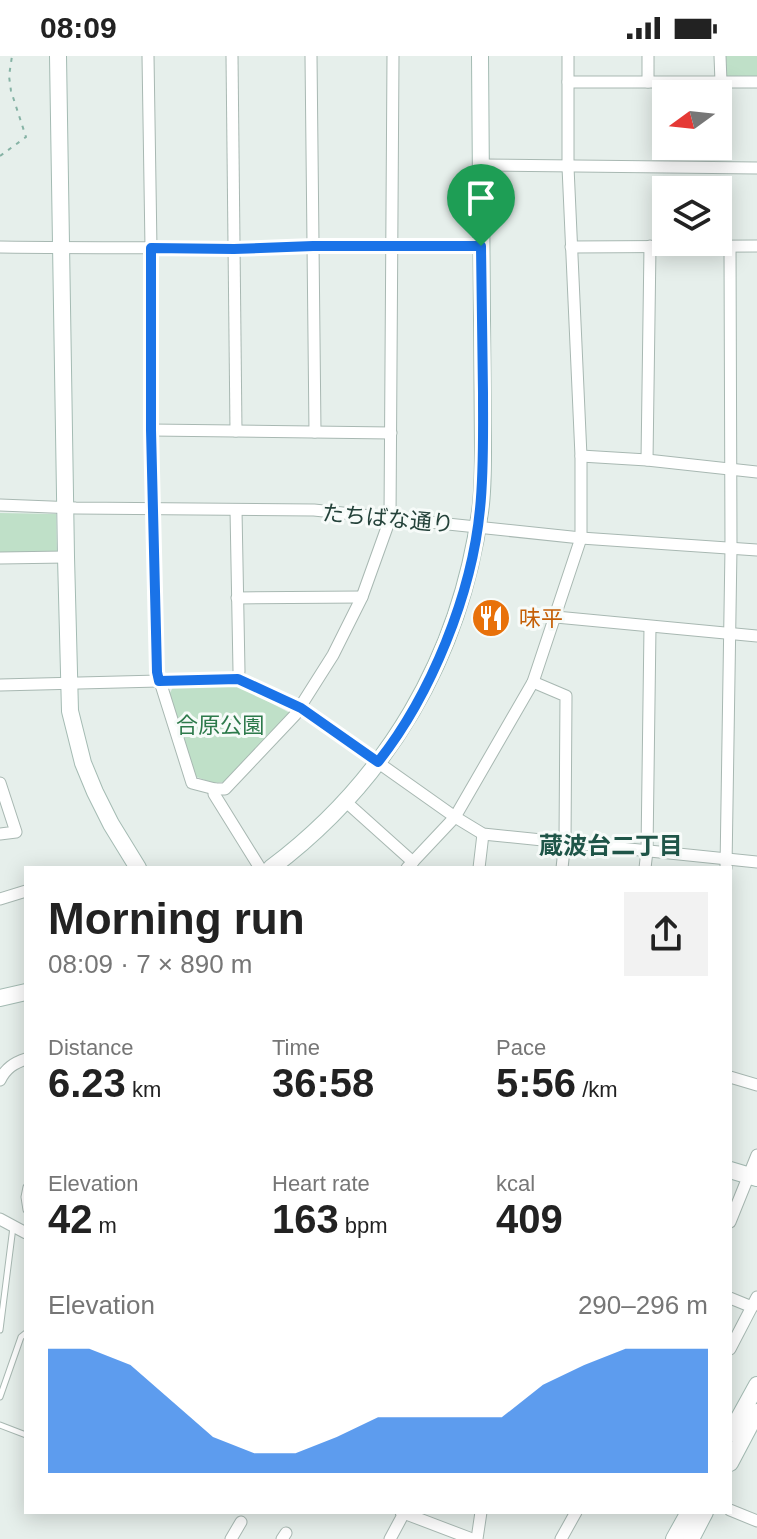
<!DOCTYPE html>
<html lang="en">
<head>
<meta charset="utf-8">
<style>
  body { margin:0; font-family:Arial,"Noto Sans JP",sans-serif; background:#f2f2f2; color:#222; height:100vh; display:flex; flex-direction:column; font-size:30px; white-space:nowrap }
  * { box-sizing:border-box; margin:0 }
  p { font-size:26px; color:#767676 }
  .icon { flex:none; width:44px; height:44px; fill:none; stroke:currentColor; stroke-width:2; stroke-linecap:round; stroke-linejoin:round }
  .map { position:relative; flex:1; overflow:hidden }
  .sheet { position:absolute; left:24px; top:810px; width:708px; height:648px; display:flex; flex-direction:column; background:#fff; border-radius:0px; box-shadow:0 4px 20px #0003 }
  .sheet>* { flex:none }
  .needle { width:52px; rotate:255deg }
  .fabs { position:absolute; left:652px; top:24px; display:grid; gap:16px }
  .fabs a { display:grid; place-items:center; width:80px; height:80px; border-radius:0px; background:#fff; box-shadow:0 4px 20px #0003; font-size:40px }
  .pin { position:absolute; display:grid; place-items:center; width:68px; height:68px; color:#fff; margin:-82px -34px; border-radius:50% 50% 50% 0; rotate:-45deg; box-shadow:0 0 8px #0007 }
  .pin .icon { rotate:45deg }
  .round { display:grid; place-items:center; flex:none; width:84px; height:84px; border-radius:0px; background:#f2f2f2 }
  .headline { display:flex; align-items:center; justify-content:space-between; height:136px; padding:0 24px }
  h1 { font-size:44px; font-weight:800; line-height:60px }
  .figures { display:grid; grid-template-columns:repeat(3,1fr); gap:12px; height:136px; padding:8px 24px }
  .figures div { display:grid; align-content:center }
  .figures b { font-size:40px; font-weight:800 }
  .figures small { font-size:22px; font-weight:400 }
  .figures p { font-size:22px }
  .chart { height:224px; padding:16px 24px }
  .chart p { display:flex; justify-content:space-between }
  .chart svg { width:100%; height:144px; margin-top:8px; fill:#1a73e8; opacity:.7 }
  .status { display:flex; justify-content:space-between; align-items:center; height:56px; padding:0 40px; background:#fff; direction:ltr }
  .status svg { height:22px; fill:currentColor }
  .map>svg:first-child { display:block }
  .green { fill:#bfe0c8 }
  .lines { fill:none; stroke-linecap:round; stroke-linejoin:round }
  .lane-casing { stroke:#a8b8b2; stroke-width:7 }
  .street-casing { stroke:#a8b8b2; stroke-width:13 }
  .secondary-casing { stroke:#a4bbb3; stroke-width:18 }
  .path { stroke:#86b3a5; stroke-width:2; stroke-dasharray:4 6; stroke-linecap:butt }
  .lane { stroke:#fff; stroke-width:5 }
  .street { stroke:#fff; stroke-width:11 }
  .secondary { stroke:#fff; stroke-width:16 }
  .route-casing { stroke:#fff; stroke-width:16 }
  .route { stroke:#1a73e8; stroke-width:10 }
  .labels { text-anchor:middle; stroke-width:6; stroke-linejoin:round; paint-order:stroke }
  .street-label { font-size:22px; fill:#24423a; stroke:#f7fbf9 }
  .food-label { font-size:22px; fill:#c56008; stroke:#f7fbf9; text-anchor:start }
  .park-label { font-size:22px; fill:#2d7a4b; stroke:#f7fbf9 }
  .neighbourhood-label { font-size:24px; font-weight:bold; fill:#1f5548; stroke:#f7fbf9 }
</style>
</head>
<body>
<div class="status"><b>08:09</b><svg viewBox="0 0 49 12"><path d="M0 12V9h3v3zM5 12V6h3v6zM10 12V3h3v9zM15 12V0h3v12zM26 1h20v11H26zM47 4h2v5h-2z"/></svg></div>
<div class="map">
<svg width="757" height="1483" viewBox="0 0 757 1483">
  <rect width="100%" height="100%" fill="#e6efeb"/>
  <g class="green">
    <polygon points="720,0 757,0 757,26 721,26"/>
    <polygon points="0,457 56,458 57,498 0,499"/>
    <polygon points="235,628 290,657 224,726 213,727 194,720 168,641 174,629"/>
  </g>
  <g class="lines">
    <defs>
      <g id="lane">
        <polyline points="26,1131 24,1141 26,1154"/>
        <polyline points="0,1274 13,1171"/>
        <polyline points="0,1341 21,1281 26,1277"/>
        <polyline points="0,1369 26,1379"/>
      </g>
      <g id="street">
        <polyline points="148,0 151,192 151,374 157,616 192,727 215,733 225,733 295,659 333,599 362,541 390,463 393,0"/>
        <polyline points="232,0 236,375"/>
        <polyline points="311,0 315,376"/>
        <polyline points="648,0 648,26"/>
        <polyline points="720,0 721,26"/>
        <polyline points="568,26 757,26"/>
        <polyline points="481,109 757,112"/>
        <path d="M 0,191 C 161,193 321,191 481,190"/>
        <polyline points="571,191 757,190"/>
        <polyline points="151,374 391,377"/>
        <polyline points="581,400 647,404 757,416"/>
        <polyline points="647,404 650,190"/>
        <polyline points="0,449 76,452 314,454 581,482 757,494"/>
        <polyline points="236,454 239,615 238,623"/>
        <polyline points="0,502 66,501"/>
        <polyline points="237,542 362,541"/>
        <polyline points="556,561 757,580"/>
        <polyline points="533,626 566,640 565,785 562,812"/>
        <polyline points="0,629 238,623 301,652 455,761 483,778 757,806"/>
        <polyline points="0,727 16,776 0,778"/>
        <polyline points="215,733 214,738 260,812"/>
        <polyline points="345,745 413,806"/>
        <polyline points="407,812 455,761 533,626 581,482 581,400 568,111 568,0"/>
        <polyline points="479,812 483,778"/>
        <polyline points="645,812 647,795 650,571"/>
        <polyline points="726,812 731,492 730,190"/>
        <polyline points="0,843 26,835"/>
        <polyline points="730,1021 757,1029"/>
        <path d="M 0,1024 C 6,1012 14,1007 26,1003"/>
        <polyline points="0,1163 26,1177"/>
        <polyline points="730,1166 757,1099"/>
        <polyline points="730,1242 752,1251"/>
        <polyline points="730,1293 757,1241"/>
        <polyline points="730,1454 757,1465"/>
        <polyline points="401,1456 472,1483"/>
        <polyline points="231,1483 241,1466"/>
        <polyline points="282,1483 286,1477"/>
        <polyline points="390,1483 404,1457"/>
        <polyline points="477,1483 481,1456"/>
        <polyline points="561,1483 576,1456"/>
      </g>
      <g id="secondary">
        <polyline points="58,0 66,501 70,655 83,707 95,736 111,768 138,812"/>
        <path d="M 271,812 C 387,725 460,601 480,456 C 483,436 483,416 483,395 L 480,0"/>
        <polyline points="0,942 26,936"/>
        <polyline points="730,1114 757,1122"/>
        <polyline points="730,1378 757,1329"/>
        <polyline points="730,1407 757,1356"/>
        <polyline points="674,1483 689,1456"/>
        <polyline points="691,1483 705,1456"/>
      </g>
    </defs>
    <use href="#lane" class="lane-casing"/>
    <use href="#street" class="street-casing"/>
    <use href="#secondary" class="secondary-casing"/>
    <polyline class="path" points="0,100 26,81 11,35 9,20 12,0"/>
    <use href="#lane" class="lane"/>
    <use href="#street" class="street"/>
    <use href="#secondary" class="secondary"/>
  </g>
  <g class="lines">
    <defs>
      <path id="route" d="M 313,190 L 481,190 C 482,239 482,288 483,337 C 483,376 484,415 480,453 C 472,538 431,639 378,706 L 301,652 L 238,623 L 159,625 L 157,616 L 151,374 L 151,192 L 234,193 Z"/>
    </defs>
    <use href="#route" class="route-casing"/>
    <use href="#route" class="route"/>
  </g>
  <defs>
    <symbol id="restaurant-disc" viewBox="-11 -11 22 22"><circle r="9.5" fill="#e8710a" stroke="#f7fbf9"/><path d="M-5-6h1v4h1v-4h1v4h1v-4h1v5L-1.5 .5V6h-2V.5L-5-1ZM5-6V6H3V1.5H1.5Q1.5-4 5-6Z" fill="#fff"/></symbol>
  </defs>
  <g fill-rule="evenodd">
    <use href="#restaurant-disc" x="469" y="540" width="44" height="44"/>
  </g>
  <g class="labels">
    <g class="street-label">
      <text transform="translate(388 462) rotate(5)" y="8">たちばな通り</text>
    </g>
    <g class="food-label">
      <text x="519" y="570">味平</text>
    </g>
    <g class="park-label">
      <text x="220" y="677">合原公園</text>
    </g>
    <g class="neighbourhood-label">
      <text x="611" y="798">蔵波台二丁目</text>
    </g>
  </g>
</svg>
<div class="fabs">
<a><svg class="needle" viewBox="-14 -14 28 28"><path d="M0-13l5 13h-10z" fill="#e53935"/><path d="M0 13l5-13h-10z" fill="#767676"/></svg></a>
<a><svg class="icon" aria-label="layers" viewBox="0 0 24 24"><path d="M12 4l9 5-9 5-9-5zM3 14l9 5 9-5"/></svg></a>
</div>
<div class="pin" style="left:481px;top:190px;background:#1e9e55"><svg class="icon" aria-label="arrive" viewBox="0 0 24 24"><path d="M6 21V4h12l-3 4 3 4H6"/></svg></div>
<section class="sheet">
<div class="headline"><div><h1>Morning run</h1><p>08:09 · 7 × 890 m</p></div><a class="round"><svg class="icon" aria-label="share" viewBox="0 0 24 24"><path d="M12 15V3M7 8l5-5 5 5M5 13v7h14v-7"/></svg></a></div>
<div class="figures">
<div><p>Distance</p><b>6.23<small> km</small></b></div>
<div><p>Time</p><b>36:58</b></div>
<div><p>Pace</p><b>5:56<small> /km</small></b></div>
</div>
<div class="figures">
<div><p>Elevation</p><b>42<small> m</small></b></div>
<div><p>Heart rate</p><b>163<small> bpm</small></b></div>
<div><p>kcal</p><b>409</b></div>
</div>
<div class="chart"><p><span>Elevation</span>290–296 m</p>
<svg viewBox="0 0 160 44" preserveAspectRatio="none"><path d="M0 44V6L10 6L20 11L30 22L40 33L50 38L60 38L70 33L80 27L90 27L100 27L110 27L120 17L130 11L140 6L150 6L160 6V44z"/></svg>
</div>
</section>
</div>
</body>
</html>
